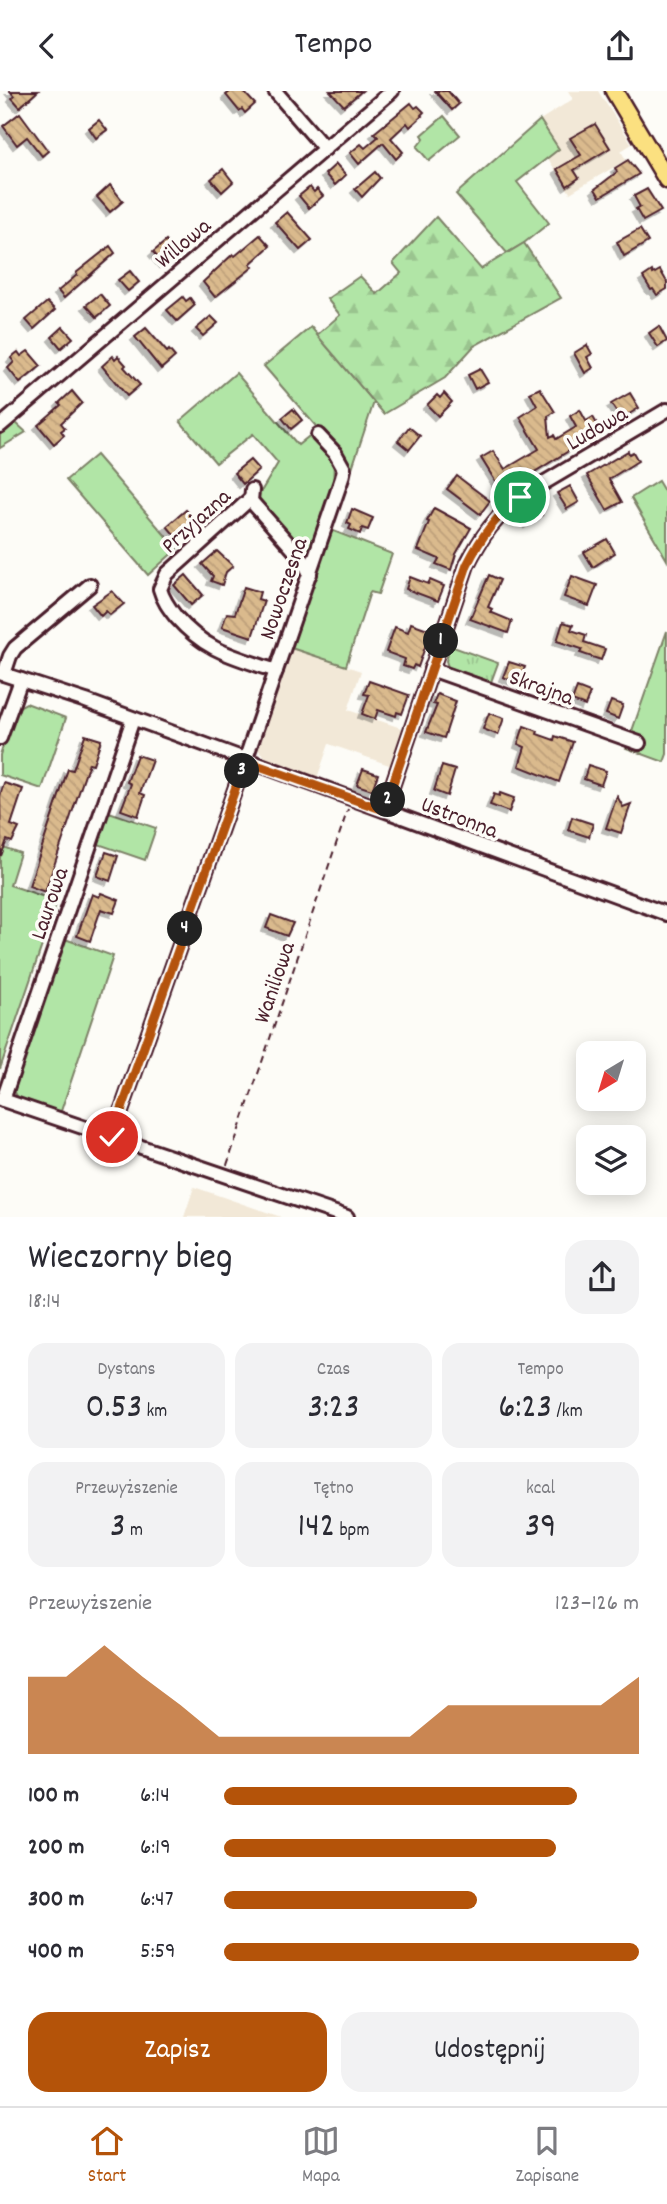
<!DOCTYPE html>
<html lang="pl">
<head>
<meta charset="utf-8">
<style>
  body { margin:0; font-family:Dekko,sans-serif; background:#f2f2f3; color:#2b2b33; height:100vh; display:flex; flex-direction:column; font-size:26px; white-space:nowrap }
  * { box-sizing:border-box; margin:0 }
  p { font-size:23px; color:#7c7c81 }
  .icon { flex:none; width:38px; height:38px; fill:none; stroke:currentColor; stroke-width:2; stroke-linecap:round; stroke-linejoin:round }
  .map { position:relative; height:1126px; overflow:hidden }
  .side { display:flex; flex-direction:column; background:#fff; flex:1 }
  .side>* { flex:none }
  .needle { width:46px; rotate:218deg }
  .tools { position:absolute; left:576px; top:950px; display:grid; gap:14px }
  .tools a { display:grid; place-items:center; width:70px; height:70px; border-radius:14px; background:#fff; box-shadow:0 4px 18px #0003; font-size:35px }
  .pin { position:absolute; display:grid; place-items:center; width:60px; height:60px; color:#fff; margin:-30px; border:4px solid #fff; border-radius:50%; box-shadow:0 2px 7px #0007 }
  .km { position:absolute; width:35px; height:35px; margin:-18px; border-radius:50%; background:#222; color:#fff; font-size:19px; line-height:35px; text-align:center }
  .round { display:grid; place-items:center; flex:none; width:74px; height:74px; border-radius:21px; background:#f2f2f3 }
  .head { display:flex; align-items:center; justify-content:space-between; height:119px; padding:0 28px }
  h1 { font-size:38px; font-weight:600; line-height:52px }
  .stats { display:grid; grid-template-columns:repeat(3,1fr); gap:10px; height:119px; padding:7px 28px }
  .stats div { display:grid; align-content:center; border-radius:18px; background:#f2f2f3; text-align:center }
  .stats b { font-size:35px; font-weight:600 }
  .stats small { font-size:19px; font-weight:400 }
  .stats p { font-size:19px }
  .chart { height:196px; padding:14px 28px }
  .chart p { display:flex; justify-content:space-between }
  .chart svg { width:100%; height:126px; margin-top:7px; fill:#b45309; opacity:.7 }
  .cta { display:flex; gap:14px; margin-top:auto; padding:14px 28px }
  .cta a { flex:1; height:80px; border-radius:21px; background:#b45309; color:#fff; font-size:28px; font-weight:600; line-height:80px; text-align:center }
  .cta a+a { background:#f2f2f3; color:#2b2b33 }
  ul { padding:0 28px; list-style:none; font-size:23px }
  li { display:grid; grid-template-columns:112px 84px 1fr; align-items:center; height:52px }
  li i { height:18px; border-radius:9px; background:#b45309 }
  header { display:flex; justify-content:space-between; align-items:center; height:91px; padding:0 28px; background:#fff; font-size:32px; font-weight:600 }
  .menu { display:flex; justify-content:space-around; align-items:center; height:98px; border-top:2px solid #e1e1e2; background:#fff; font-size:19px; color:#7c7c81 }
  .menu a { display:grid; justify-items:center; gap:4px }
  .menu .on { color:#b45309 }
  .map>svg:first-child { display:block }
  .built { fill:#f2e8d7 }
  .grass { fill:#b1e5a6; stroke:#7e8268; stroke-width:2 }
  .forest { fill:url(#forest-firs); stroke:#7e8268; stroke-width:2 }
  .park { fill:url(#park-tufts); stroke:#7e8268; stroke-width:2 }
  .building { fill:url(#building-back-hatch); stroke:#4a1f2b; stroke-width:2; filter:url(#shadow) }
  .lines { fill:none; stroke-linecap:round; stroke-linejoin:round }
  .minor-casing { stroke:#4a1f2b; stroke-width:18 }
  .major-casing { stroke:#4a1f2b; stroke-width:21 }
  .path { stroke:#4a1f2b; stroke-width:2; stroke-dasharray:7 5; stroke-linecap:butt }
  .minor { stroke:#fdfcf7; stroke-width:12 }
  .major { stroke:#fbe080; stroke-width:16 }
  .route-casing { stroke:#fff; stroke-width:14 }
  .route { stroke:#b45309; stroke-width:9 }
  .labels { text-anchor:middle; stroke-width:7; stroke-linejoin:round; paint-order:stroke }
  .street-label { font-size:23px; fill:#4a1f2b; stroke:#fdfcf7 }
</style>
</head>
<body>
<header><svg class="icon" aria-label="back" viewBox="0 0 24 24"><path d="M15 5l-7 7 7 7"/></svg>Tempo<svg class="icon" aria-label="share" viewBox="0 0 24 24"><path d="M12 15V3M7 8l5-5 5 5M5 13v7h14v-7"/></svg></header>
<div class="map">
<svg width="667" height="1126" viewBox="0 0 667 1126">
  <defs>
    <pattern id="forest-firs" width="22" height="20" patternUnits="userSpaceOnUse" patternTransform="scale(1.75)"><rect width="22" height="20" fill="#b1e5a6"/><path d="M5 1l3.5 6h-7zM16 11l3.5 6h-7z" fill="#9ac48f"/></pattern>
    <pattern id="park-tufts" width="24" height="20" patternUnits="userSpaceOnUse" patternTransform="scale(1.75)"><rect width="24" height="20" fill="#b1e5a6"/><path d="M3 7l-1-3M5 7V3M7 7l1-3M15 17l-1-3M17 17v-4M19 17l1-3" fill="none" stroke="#9ac48f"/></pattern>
    <pattern id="building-back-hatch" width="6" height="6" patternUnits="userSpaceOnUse" patternTransform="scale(1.75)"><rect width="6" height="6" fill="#daba8d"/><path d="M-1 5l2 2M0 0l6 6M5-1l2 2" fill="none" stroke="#bd9f7a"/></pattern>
    <filter id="shadow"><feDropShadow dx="-4" dy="4" stdDeviation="0" flood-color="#0004"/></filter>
  </defs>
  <rect width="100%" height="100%" fill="#fdfcf7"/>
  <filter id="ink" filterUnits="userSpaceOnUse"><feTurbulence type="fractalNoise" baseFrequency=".0143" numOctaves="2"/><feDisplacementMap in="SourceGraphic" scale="14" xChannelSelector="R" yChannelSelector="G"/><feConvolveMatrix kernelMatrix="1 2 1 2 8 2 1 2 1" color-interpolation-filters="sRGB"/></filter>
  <g filter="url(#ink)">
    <g class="built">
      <polygon points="568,0 598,0 632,53 621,60 626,69 570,102 547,66 559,58 540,29 573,8"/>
      <polygon points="291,557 361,580 348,619 404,638 392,675 329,653 316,690 275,675 257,658"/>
      <polygon points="194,1096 281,1126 184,1126"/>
    </g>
    <g class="grass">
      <polygon points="444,25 460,44 429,70 417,56 424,47 422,44"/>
      <polygon points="540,29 559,58 517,91 549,132 524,152 507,162 456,103"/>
      <polygon points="311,236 374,311 352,377 264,275"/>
      <polygon points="236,282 298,354 313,342 334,367 333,402 309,469 256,409 278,372 253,343 216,372 180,330"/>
      <polygon points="15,331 26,341 0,357 0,340 5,340"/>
      <polygon points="96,364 177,458 148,484 66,389"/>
      <polygon points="658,390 667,405 667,469 631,407"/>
      <polygon points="331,439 392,463 378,503 370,501 346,575 291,557"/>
      <polygon points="667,540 667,663 664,671 626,657"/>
      <polygon points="26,612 66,627 42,698 0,684 0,664 15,618"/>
      <polygon points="109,721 156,737 145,769 98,753"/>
      <polygon points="0,755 20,762 10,794 57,810 0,978"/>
      <polygon points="65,848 113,865 59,1026 20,1012 14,999"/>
    </g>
    <polygon class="forest" points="436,126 481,178 524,152 561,207 474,255 445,287 384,323 317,244 340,224 327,208 360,185 377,203 401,182 393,172"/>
    <polygon class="park" points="450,553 453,556 498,572 491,591 448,576 446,570"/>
    <g class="building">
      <polygon points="10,0 38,0 20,16 12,7 14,5"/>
      <polygon points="231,0 243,0 255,13 245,22 242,18 239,20 226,4"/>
      <polygon points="330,0 362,0 344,15"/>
      <polygon points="435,0 448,0 459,13 452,19"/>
      <polygon points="411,12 415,17 418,15 424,21 421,24 422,25 410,36 407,32 391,47 403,61 396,68 383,52 359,73 350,62 361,53 365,57 378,46 374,42"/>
      <polygon points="20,22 48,60 42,65 27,46 17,54 3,35"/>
      <polygon points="99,29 107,39 96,47 89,37"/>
      <polygon points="595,33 610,57 574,79 579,87 567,95 557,78 581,64 570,47"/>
      <polygon points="628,69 639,83 600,106 595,98 617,81 615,77"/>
      <polygon points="336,73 346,84 335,94 325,83"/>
      <polygon points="223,78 233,91 222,101 211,88"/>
      <polygon points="375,81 380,87 362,106 355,98"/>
      <polygon points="110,94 123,110 110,121 97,106"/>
      <polygon points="310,96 314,101 317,98 323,105 309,117 299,105"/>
      <polygon points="647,98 661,120 643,130 636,118 640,116 634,105"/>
      <polygon points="287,121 312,149 300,159 275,131"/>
      <polygon points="640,138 648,151 624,165 617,151"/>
      <polygon points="260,144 270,155 250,173 253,176 215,206 203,191 233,163 235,165"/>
      <polygon points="166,150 176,162 163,173 153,161"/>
      <polygon points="110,155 115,162 64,207 58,200 77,184 76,182"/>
      <polygon points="660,179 667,191 667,198 657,204 653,198 651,199 643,186 652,180 653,183"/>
      <polygon points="130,180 139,191 128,200 118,189"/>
      <polygon points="100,203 110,215 97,226 86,214"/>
      <polygon points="183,206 186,210 190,207 195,214 177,230 167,219"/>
      <polygon points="47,211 55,219 34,238 26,229"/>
      <polygon points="211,225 218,232 203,245 196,238"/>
      <polygon points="659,235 667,250 658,256 649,242"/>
      <polygon points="63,236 73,247 61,257 52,246"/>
      <polygon points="146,237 167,261 169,259 175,266 161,278 135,246"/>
      <polygon points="587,254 592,263 587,266 593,277 585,282 574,262"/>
      <polygon points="28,260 41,275 20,292 8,277 14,271 11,267 14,264 18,261 21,265"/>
      <polygon points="113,265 115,268 118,265 126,274 124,276 140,294 127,305 102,275"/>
      <polygon points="480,278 488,291 475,298 468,284"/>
      <polygon points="540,297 555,321 548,325 550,346 554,344 556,348 576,336 570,325 580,319 586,330 593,326 601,340 502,401 481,367 493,360 505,378 539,358 520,326 537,315 530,302"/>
      <polygon points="72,300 82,312 61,332 65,337 61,340 64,344 54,353 38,334 61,314 59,312"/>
      <polygon points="444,302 452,311 438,325 427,314 437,304 440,307"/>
      <polygon points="630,302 639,317 621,328 611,313"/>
      <polygon points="293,318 302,329 291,338 282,327"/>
      <polygon points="409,336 420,345 409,359 398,350"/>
      <polygon points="628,360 629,363 633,361 638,370 609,388 622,411 607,419 587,384"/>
      <polygon points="250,369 259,379 243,393 234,382"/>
      <polygon points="457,385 490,410 480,423 447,398"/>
      <polygon points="570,395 579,411 567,418 557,402"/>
      <polygon points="537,415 542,424 528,433 523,424"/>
      <polygon points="434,417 471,437 456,463 451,479 436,473 439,468 418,459 429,431 427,430"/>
      <polygon points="352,418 373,427 368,439 362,437 360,443 349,438 351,434 347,432"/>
      <polygon points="186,419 197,431 177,447 167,435"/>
      <polygon points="607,448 615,462 593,476 584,461"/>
      <polygon points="217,460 233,475 226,481 222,494 211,490 213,485 202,473"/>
      <polygon points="186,484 203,504 191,514 174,494"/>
      <polygon points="489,484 500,489 488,516 492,518 490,521 512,530 508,542 470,528"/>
      <polygon points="572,485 597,494 589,515 564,506"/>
      <polygon points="410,486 428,493 430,489 444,495 438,510 406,498"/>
      <polygon points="244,496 260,501 258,508 264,510 252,546 222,536 227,522 235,523"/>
      <polygon points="112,500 124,513 110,524 106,520 101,525 92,514"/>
      <polygon points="563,531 573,534 571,539 586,544 584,551 605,558 601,569 580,562 582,558 557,550"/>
      <polygon points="411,532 431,539 418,576 414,574 412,578 403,575 405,568 386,561 395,536 408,541"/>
      <polygon points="509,571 525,576 519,592 503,586"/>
      <polygon points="369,590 409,604 402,623 397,621 396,625 378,619 375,628 362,623 369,604 364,603"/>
      <polygon points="577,597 590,602 585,615 572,610"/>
      <polygon points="437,603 456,610 444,647 426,641 437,614 433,613"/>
      <polygon points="611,610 623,614 618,628 606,623"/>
      <polygon points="489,622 504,627 498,644 483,638"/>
      <polygon points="524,635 538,640 537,643 554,649 555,645 573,651 559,691 519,675 525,656 518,653"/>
      <polygon points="85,644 101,649 93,673 89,672 45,801 29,795 68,678 73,679"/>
      <polygon points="137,664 152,669 140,702 145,704 138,725 121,719 131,693 127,691"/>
      <polygon points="588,674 606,680 601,694 584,688"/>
      <polygon points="442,675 455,679 447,705 434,700"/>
      <polygon points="363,678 378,683 372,699 357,694"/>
      <polygon points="4,692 23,698 11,734 19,737 12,751 7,749 1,765 0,705"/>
      <polygon points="500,702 514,707 509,721 490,714 494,703 499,705"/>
      <polygon points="617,705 623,716 631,713 621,742 606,737"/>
      <polygon points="572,726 593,733 589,746 568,739"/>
      <polygon points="106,761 118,765 110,790 97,785"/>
      <polygon points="101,802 119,809 114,822 101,818 90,850 77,845 92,803 99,806"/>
      <polygon points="271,824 293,832 287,845 266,837"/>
    </g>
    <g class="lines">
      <defs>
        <g id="minor">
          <polyline points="275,0 325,58"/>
          <polyline points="0,335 392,0"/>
          <polyline points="252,399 251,410 303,469 310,483"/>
          <path d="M 250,408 L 167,483 L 160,498 C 163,509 169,517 176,526 C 207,561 233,565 276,580"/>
          <polyline points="431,578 639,652"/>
          <polyline points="0,582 86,610 667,823"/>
          <polyline points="4,583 10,565 15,557 90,494"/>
          <polyline points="0,647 21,589"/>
          <path d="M 384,719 L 467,474 C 481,446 496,425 520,406 L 667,319"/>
          <polyline points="0,1008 347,1126"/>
          <polyline points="3,1009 133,628"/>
          <polyline points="112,1046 245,670 342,387 344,378 335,362 318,344"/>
        </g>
        <polyline id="major" points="614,0 667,89"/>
      </defs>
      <use href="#minor" class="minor-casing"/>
      <use href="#major" class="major-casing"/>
      <polyline class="path" points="227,1074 348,718"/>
      <use href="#minor" class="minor"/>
      <use href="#major" class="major"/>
    </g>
  </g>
  <g class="lines" filter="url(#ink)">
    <defs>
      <path id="route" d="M 112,1046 L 245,670 L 384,719 L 467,474 C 481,446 496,425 520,406"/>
    </defs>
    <use href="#route" class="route-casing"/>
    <use href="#route" class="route"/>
  </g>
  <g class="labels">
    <g class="street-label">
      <text transform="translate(182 151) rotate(-40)" y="8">Willowa</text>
      <text transform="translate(596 336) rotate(-30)" y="8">Ludowa</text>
      <text transform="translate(195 429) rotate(-42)" y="8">Przyjazna</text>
      <text transform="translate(282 497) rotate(-71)" y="8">Nowoczesna</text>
      <text transform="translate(542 595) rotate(20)" y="8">Skrajna</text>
      <text transform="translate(460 725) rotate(21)" y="8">Ustronna</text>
      <text transform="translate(48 812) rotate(-71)" y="8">Laurowa</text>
      <text transform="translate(273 891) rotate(-71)" y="8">Waniliowa</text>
    </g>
  </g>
</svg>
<div class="tools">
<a><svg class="needle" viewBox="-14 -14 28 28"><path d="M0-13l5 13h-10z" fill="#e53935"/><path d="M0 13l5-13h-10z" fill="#7c7c81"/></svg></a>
<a><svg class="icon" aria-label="layers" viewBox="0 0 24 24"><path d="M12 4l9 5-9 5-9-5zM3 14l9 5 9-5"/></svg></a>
</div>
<div class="pin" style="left:520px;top:406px;background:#1e9e55"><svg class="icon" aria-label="arrive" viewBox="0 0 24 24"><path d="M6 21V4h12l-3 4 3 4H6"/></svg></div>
<div class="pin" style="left:112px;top:1046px;background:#d93025"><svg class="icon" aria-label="check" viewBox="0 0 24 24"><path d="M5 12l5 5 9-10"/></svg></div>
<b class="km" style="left:441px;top:550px">1</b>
<b class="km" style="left:388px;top:709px">2</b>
<b class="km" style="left:242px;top:680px">3</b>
<b class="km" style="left:185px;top:838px">4</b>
</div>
<section class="side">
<div class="head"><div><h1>Wieczorny bieg</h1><p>18:14</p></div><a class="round"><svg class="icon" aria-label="share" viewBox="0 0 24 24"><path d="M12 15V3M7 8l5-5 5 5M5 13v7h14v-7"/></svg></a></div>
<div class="stats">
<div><p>Dystans</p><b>0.53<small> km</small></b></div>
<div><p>Czas</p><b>3:23</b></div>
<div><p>Tempo</p><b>6:23<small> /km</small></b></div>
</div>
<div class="stats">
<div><p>Przewyższenie</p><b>3<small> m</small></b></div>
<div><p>Tętno</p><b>142<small> bpm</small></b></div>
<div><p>kcal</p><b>39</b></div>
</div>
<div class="chart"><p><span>Przewyższenie</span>123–126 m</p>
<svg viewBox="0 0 160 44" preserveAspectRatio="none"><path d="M0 44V17L10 17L20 6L30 17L40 27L50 38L60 38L70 38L80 38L90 38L100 38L110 27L120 27L130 27L140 27L150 27L160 17V44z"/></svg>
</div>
<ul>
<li><b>100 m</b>6:14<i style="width:85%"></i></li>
<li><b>200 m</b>6:19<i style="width:80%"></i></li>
<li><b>300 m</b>6:47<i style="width:61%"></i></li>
<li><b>400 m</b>5:59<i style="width:100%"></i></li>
</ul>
<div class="cta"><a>Zapisz</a><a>Udostępnij</a></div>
</section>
<nav class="menu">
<a class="on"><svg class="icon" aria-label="home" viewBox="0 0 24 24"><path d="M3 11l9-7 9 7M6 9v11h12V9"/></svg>Start</a>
<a><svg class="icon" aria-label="map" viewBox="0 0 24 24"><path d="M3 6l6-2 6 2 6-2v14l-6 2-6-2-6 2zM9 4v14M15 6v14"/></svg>Mapa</a>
<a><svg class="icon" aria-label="saved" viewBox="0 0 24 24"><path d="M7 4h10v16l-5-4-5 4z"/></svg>Zapisane</a>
</nav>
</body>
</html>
